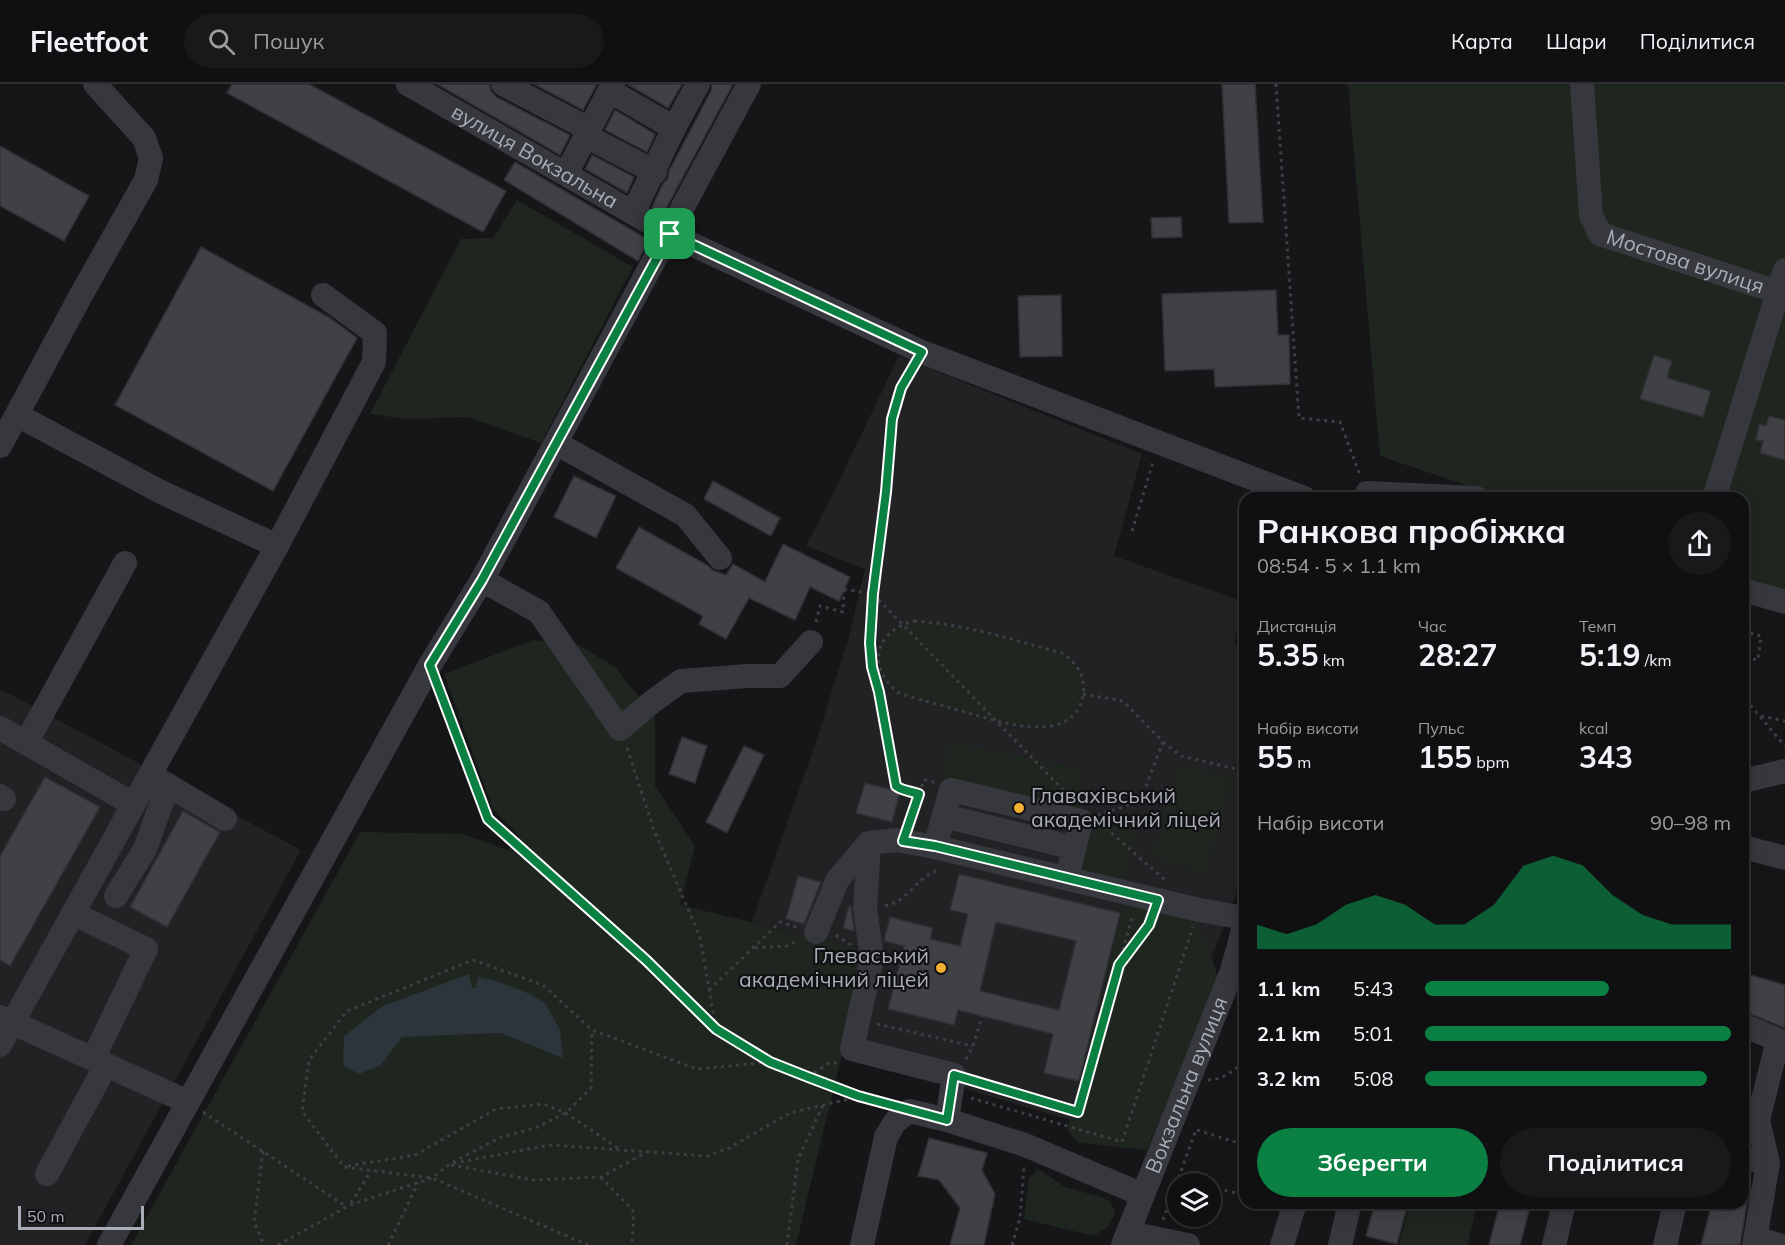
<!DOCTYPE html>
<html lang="uk">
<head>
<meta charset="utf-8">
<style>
  body { margin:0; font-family:Mulish,sans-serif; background:#19191b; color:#f1f3f6; height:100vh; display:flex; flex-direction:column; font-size:22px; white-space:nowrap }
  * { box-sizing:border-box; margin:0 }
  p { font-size:20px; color:#9c9d9f }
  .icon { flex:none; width:33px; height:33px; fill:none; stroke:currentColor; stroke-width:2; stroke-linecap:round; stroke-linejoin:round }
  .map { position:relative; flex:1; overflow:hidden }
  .side { position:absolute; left:1239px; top:408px; width:510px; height:717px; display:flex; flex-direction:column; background:#101012; border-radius:18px; box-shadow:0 3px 15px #0003,0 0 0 2px #303032 }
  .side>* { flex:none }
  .tools { position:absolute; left:1167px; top:1089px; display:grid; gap:12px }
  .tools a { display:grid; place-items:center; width:54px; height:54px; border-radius:50%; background:#101012; box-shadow:0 3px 15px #0003,0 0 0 2px #303032; font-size:30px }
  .scale { position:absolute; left:18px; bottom:15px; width:126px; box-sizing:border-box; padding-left:6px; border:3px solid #a8adb8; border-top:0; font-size:16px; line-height:21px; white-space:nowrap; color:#a8adb8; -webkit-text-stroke:4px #111113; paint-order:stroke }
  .pin { position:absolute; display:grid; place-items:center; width:51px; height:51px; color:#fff; margin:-26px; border-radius:12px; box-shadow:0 3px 9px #0006 }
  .round { display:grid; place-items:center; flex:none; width:63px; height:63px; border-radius:32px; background:#19191b }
  .summary { display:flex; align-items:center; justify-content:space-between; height:102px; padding:0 18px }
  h1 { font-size:33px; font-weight:700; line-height:45px }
  .stats { display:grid; grid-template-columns:repeat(3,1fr); gap:9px; height:102px; padding:6px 18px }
  .stats div { display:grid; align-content:center }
  .stats b { font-size:30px; font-weight:700 }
  .stats small { font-size:16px; font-weight:400 }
  .stats p { font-size:16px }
  .chart { height:168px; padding:12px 18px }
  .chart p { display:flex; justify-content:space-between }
  .chart svg { width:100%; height:108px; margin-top:6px; fill:#0b8043; opacity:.7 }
  .button { display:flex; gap:12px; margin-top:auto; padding:12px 18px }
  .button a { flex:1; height:69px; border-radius:36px; background:#0b8043; color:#fff; font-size:24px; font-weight:700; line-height:69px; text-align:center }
  .button a+a { background:#19191b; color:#f1f3f6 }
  ul { padding:0 18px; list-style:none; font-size:20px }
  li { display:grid; grid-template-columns:96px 72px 1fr; align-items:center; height:45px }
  li i { height:15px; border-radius:8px; background:#0b8043 }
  header { display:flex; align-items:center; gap:36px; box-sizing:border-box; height:84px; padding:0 30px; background:#101012; border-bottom:2px solid #303032 }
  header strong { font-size:28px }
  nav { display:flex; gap:33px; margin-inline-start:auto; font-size:21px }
  .search { width:420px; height:54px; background:#19191b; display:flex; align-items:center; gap:15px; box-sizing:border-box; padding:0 21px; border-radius:33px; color:#9c9d9f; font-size:22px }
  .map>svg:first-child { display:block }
  .built { fill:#222225 }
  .green { fill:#1e261f }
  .water { fill:#2c353c }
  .building { fill:#404145; stroke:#303034; stroke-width:1.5; fill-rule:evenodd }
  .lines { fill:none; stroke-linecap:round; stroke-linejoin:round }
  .path { stroke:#3d3f44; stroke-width:3; stroke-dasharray:3 4.5; stroke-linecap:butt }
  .minor { stroke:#37383d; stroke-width:24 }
  .route-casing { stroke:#fff; stroke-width:12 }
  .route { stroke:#0b8043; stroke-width:8 }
  .poi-dot { fill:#f2b134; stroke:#111113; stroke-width:2 }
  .labels { text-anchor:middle; stroke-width:4.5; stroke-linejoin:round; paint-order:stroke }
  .street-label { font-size:21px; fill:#a8adb8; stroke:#111113 }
  .poi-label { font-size:21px; fill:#a8adb8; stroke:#111113; text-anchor:start }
</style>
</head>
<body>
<header>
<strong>Fleetfoot</strong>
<div class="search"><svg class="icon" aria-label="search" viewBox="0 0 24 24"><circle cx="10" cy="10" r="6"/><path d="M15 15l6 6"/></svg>Пошук</div>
<nav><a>Карта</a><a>Шари</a><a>Поділитися</a></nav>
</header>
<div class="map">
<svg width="1785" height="1161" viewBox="0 0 1785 1161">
  <rect width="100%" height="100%" fill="#161618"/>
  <g class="built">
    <polygon points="899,272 1142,370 1114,472 1245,518 1234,560 1245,565 1245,787 1138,1065 1106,1047 849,970 867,866 752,838 815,661 849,553 865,485 806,462 836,403"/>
    <polygon points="0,605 301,766 85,1161 0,1161"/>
  </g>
  <g class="green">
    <polygon points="1348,0 1785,0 1785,507 1743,495 1743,414 1504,414 1380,372"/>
    <polygon points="517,116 633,183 541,359 468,333 407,335 370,330 461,155 493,154"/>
    <path d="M 914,537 C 965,540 1013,556 1062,569 C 1077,579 1086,592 1083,611 C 1074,665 994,636 961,627 C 941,621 920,616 899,609 C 866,584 874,547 914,537 Z"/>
    <polygon points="533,556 579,561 616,584 655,633 655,702 695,762 680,821 867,866 796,1161 131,1161 360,748 463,750 507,766 520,753 493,725 444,590"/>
    <polygon points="948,657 1082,685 1077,732 943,697"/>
    <polygon points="1179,679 1233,695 1205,789 1151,773"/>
    <polygon points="1088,735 1136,748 1124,796 1074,785"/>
    <polygon points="1124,817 1199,836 1218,893 1147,1066 1079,1059 1067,1046 1079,1010"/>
    <polygon points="1038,1085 1065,1103 1102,1113 1111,1118 1115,1130 1109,1142 1093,1152 1024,1135 1029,1094"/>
    <polygon points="1410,1119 1477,1119 1468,1161 1399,1161"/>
  </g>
  <polygon class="water" points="469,890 472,904 476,904 478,893 496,897 530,910 545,919 560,946 563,974 501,949 402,953 381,981 359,990 343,981 344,952 383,922"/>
  <g class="building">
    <polygon points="232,0 309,0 506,107 483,148 227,9"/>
    <polygon points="437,0 489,0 491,7 496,13 570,51 560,71"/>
    <polygon points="534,0 597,0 583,26"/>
    <polygon points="627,0 682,0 668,24"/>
    <polygon points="712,0 733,0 663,130 652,123 663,100 668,94 669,87 711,7"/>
    <polygon points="1222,0 1255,0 1263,138 1229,139"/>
    <polygon points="615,26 655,50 647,68 605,46"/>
    <polygon points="0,62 89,112 64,157 0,122"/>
    <polygon points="592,71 634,93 627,109 585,85"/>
    <polygon points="515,78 649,156 638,177 504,96"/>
    <polygon points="1181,133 1182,153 1152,154 1151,134"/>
    <polygon points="201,163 330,234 357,254 273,407 115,321"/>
    <polygon points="1276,206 1278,251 1289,251 1290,300 1215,303 1214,285 1165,287 1162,210"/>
    <polygon points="1061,211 1062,272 1020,273 1018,212"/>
    <polygon points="1654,271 1672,277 1667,294 1711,307 1703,333 1640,315"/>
    <polygon points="1769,332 1785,336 1785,376 1760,369 1763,357 1756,356 1759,340 1766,342"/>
    <polygon points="574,392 616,412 596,454 554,433"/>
    <polygon points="713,397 780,434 771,452 704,415"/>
    <polygon points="639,443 707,481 714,487 726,491 733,480 765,498 783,460 850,493 839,517 810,503 795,536 749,514 726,555 699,540 703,532 616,484"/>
    <polygon points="682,653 707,662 695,699 669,690"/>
    <polygon points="744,662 764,671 727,749 706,738"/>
    <polygon points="45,693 100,723 10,882 0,876 0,772"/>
    <polygon points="865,699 900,708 892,738 856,729"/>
    <polygon points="183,727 220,748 167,843 130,823"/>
    <path d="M 959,790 L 1120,829 L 1079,997 L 1044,989 L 1053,950 L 958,926 L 954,941 L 888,925 L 904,862 L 884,857 L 890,833 L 933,844 L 930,855 L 960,862 L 968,830 L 950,826 ZM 996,838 L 1076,857 L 1059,926 L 980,907 Z"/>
    <polygon points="798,792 821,798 804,840 786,835"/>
    <polygon points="849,822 851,822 854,847 843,844"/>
    <polygon points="1743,889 1785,901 1785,944 1743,927"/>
    <polygon points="929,1054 987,1069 982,1086 995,1110 984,1161 950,1161 960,1124 939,1096 918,1092"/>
    <polygon points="1743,1112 1748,1113 1740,1161 1701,1161 1712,1119 1743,1119"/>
    <polygon points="1375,1119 1408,1119 1397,1160 1366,1152"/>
    <polygon points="1500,1119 1531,1119 1520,1161 1489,1161"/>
  </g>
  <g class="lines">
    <g class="path">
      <polyline points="1276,0 1299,334 1340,338 1360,391"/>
      <polyline points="1132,447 1153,378"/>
      <polyline points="844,505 873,510 1070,713"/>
      <path d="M 914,537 C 965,540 1013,556 1062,569 C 1077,579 1086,592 1083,611 C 1074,665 994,636 961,627 C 941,621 920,616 899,609 C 866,584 874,547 914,537 Z"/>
      <polyline points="816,538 820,522 843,528 844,505"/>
      <polyline points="1743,547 1761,552 1758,576 1749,574 1743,585"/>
      <polyline points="1743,600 1751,622 1785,662"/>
      <polyline points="439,605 488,735 647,876 716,945 770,978 858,1012 886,1021"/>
      <polyline points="1083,610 1123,617 1163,658 1141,715 1123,723 1098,731"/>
      <polyline points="1761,632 1785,637"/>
      <polyline points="1163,658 1181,672 1245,687"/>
      <polyline points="627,664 654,746 700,853 716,945"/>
      <polyline points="919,710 924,696 934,698"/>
      <path d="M 909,739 L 919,710 L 900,706 L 895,702 C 890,670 886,638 879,607 C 875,591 870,575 870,558 C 870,513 879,467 884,422 C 891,373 887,330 912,286"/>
      <polyline points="1100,739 1165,796"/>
      <path d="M 885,822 C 911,817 916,791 940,786"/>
      <polyline points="836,851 851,861"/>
      <polyline points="755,864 787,862 798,856"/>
      <polyline points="1121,878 1149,841 1151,834"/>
      <polyline points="709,906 780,838 797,843"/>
      <polyline points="877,940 973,962"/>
      <polyline points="966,975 973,962 982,932"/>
      <polyline points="808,993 829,979 837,979"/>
      <path d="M 1208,996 C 1223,996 1235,986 1245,976"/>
      <polyline points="973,997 1078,1028 1133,830"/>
      <polyline points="971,1014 1122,1058 1193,843"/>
      <polyline points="203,1028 347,1123"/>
      <polyline points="1197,1046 1245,1061"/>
      <polyline points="263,1067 254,1138 264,1161"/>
      <polyline points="453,1078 499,1054 535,1044 566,1029 591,1004 592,946"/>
      <polyline points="451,1081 533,1096 601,1093 647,1068"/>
      <polyline points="348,1082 415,1071 496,1025 543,1020 566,1029 619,1065"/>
      <polyline points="601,1093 634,1128 632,1161"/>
      <polyline points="1178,1096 1193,1100"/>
      <polyline points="1210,1103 1245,1111"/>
      <polyline points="351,1119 371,1087"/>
      <polyline points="1163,1136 1196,1046"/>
      <polyline points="278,1161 350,1121 432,1094 450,1080 550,1061 707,1072 729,1064 790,1029 857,1013"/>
      <polyline points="388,1161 418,1099"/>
      <polyline points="588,1161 432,1094 344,1083 302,1027 309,976 347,927 473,876 543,901 592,946 697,985 770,978"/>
      <polyline points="787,1161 798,1075 823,1021"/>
      <polyline points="1012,1161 1020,1134 1024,1083"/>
    </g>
    <g class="minor">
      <path id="s1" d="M 408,0 L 670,150 L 922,268 L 1304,414"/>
      <polyline points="503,0 589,45"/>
      <path id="s2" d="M 1582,0 L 1591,131 L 1600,150 L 1778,208"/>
      <polyline points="610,7 674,44 633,129"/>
      <polyline points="674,44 698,0"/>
      <polyline points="586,52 655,88"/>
      <polyline points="566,90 613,0"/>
      <polyline points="17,331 161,408 277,462"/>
      <polyline points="556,359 685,431 720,474"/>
      <polyline points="0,362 81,211 146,96 151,74 144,54 95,0"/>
      <polyline points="1369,414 1367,409 1476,414"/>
      <polyline points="1714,414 1785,186"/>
      <polyline points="482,496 539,528 620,645 652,618 681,597 748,592 780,592 811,558"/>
      <polyline points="1743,506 1785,518"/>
      <polyline points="0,644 133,720"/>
      <polyline points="26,659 125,479"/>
      <polyline points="154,693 225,735"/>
      <polyline points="1743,697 1785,687"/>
      <polyline points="0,712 4,715"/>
      <polyline points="944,732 1074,764"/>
      <polyline points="935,763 951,706 1081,737 1067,794"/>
      <polyline points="1743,763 1785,774"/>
      <polyline points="116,812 145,765 168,701"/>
      <polyline points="73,829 146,865 93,975"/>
      <polyline points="816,848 838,795 869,759"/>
      <polyline points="0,933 188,1018"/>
      <polyline points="1743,941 1778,956 1758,1036 1768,1079 1754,1161"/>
      <polyline points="0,961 277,462 374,278 375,249 323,211"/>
      <polyline points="947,1036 954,991 852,965 872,874 865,824 869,759 897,756 935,763 1199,826 1245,834"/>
      <polyline points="1743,1073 1768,1079"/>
      <polyline points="47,1090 106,981"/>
      <polyline points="1129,1149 1188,1161"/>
      <polyline points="1756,1154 1778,1161"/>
      <polyline points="109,1161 430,581 482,496 749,0"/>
      <polyline points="862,1161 886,1053 895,1038 909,1027 947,1036 1025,1061 1143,1111"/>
      <path id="s3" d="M 1123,1161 L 1232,887 L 1245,839"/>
      <polyline points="1282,1161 1295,1119"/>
      <polyline points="1340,1161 1350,1119"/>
      <polyline points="1554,1161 1564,1119"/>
      <polyline points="1665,1161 1675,1119"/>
    </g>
  </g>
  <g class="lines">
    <defs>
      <path id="route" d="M 670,150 L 922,268 L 901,304 L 892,335 L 886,408 L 873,510 L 870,559 L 872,583 L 879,608 L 896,702 C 902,707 911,707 919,710 L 903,757 L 935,762 L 1158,816 L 1149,841 L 1119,881 L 1078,1028 L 954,991 L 947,1036 L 858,1012 L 808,993 L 770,978 L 716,945 L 646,876 L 488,735 L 430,581 L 482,496 Z"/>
    </defs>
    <use href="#route" class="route-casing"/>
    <use href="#route" class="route"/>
  </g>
  <g class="poi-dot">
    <circle cx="1019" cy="724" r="6"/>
    <circle cx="941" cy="884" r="6"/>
  </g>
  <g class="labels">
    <g class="street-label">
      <text dy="7" stroke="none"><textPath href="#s1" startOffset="146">вулиця Вокзальна</textPath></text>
      <text dy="7" stroke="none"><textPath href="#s2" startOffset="242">Мостова вулиця</textPath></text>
      <text dy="7" stroke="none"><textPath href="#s3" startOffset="172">Вокзальна вулиця</textPath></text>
    </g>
    <g class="poi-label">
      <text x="1031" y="719">Главахівський<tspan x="1031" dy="24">академічний ліцей</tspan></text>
      <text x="929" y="879" text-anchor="end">Глеваський<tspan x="929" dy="24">академічний ліцей</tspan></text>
    </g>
  </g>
</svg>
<div class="tools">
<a><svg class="icon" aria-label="layers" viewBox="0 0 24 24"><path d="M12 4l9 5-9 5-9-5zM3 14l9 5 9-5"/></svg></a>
</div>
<div class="scale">50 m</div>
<div class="pin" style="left:670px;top:150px;background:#1e9e55"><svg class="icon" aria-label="arrive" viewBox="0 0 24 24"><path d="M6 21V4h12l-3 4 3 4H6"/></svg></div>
<section class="side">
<div class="summary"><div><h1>Ранкова пробіжка</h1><p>08:54 · 5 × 1.1 km</p></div><a class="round"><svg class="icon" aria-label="share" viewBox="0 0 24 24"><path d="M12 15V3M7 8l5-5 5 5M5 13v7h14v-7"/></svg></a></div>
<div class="stats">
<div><p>Дистанція</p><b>5.35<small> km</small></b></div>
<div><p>Час</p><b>28:27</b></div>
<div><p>Темп</p><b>5:19<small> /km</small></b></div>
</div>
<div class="stats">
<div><p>Набір висоти</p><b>55<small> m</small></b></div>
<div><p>Пульс</p><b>155<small> bpm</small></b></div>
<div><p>kcal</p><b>343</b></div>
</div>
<div class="chart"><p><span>Набір висоти</span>90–98 m</p>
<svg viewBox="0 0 160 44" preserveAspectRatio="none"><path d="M0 44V34L10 38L20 34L30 26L40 22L50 26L60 34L70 34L80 26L90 10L100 6L110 10L120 22L130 30L140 34L150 34L160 34V44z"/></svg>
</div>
<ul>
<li><b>1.1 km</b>5:43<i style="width:60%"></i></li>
<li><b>2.1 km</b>5:01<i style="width:100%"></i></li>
<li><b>3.2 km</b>5:08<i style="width:92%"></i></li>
</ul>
<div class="button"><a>Зберегти</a><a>Поділитися</a></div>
</section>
</div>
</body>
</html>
